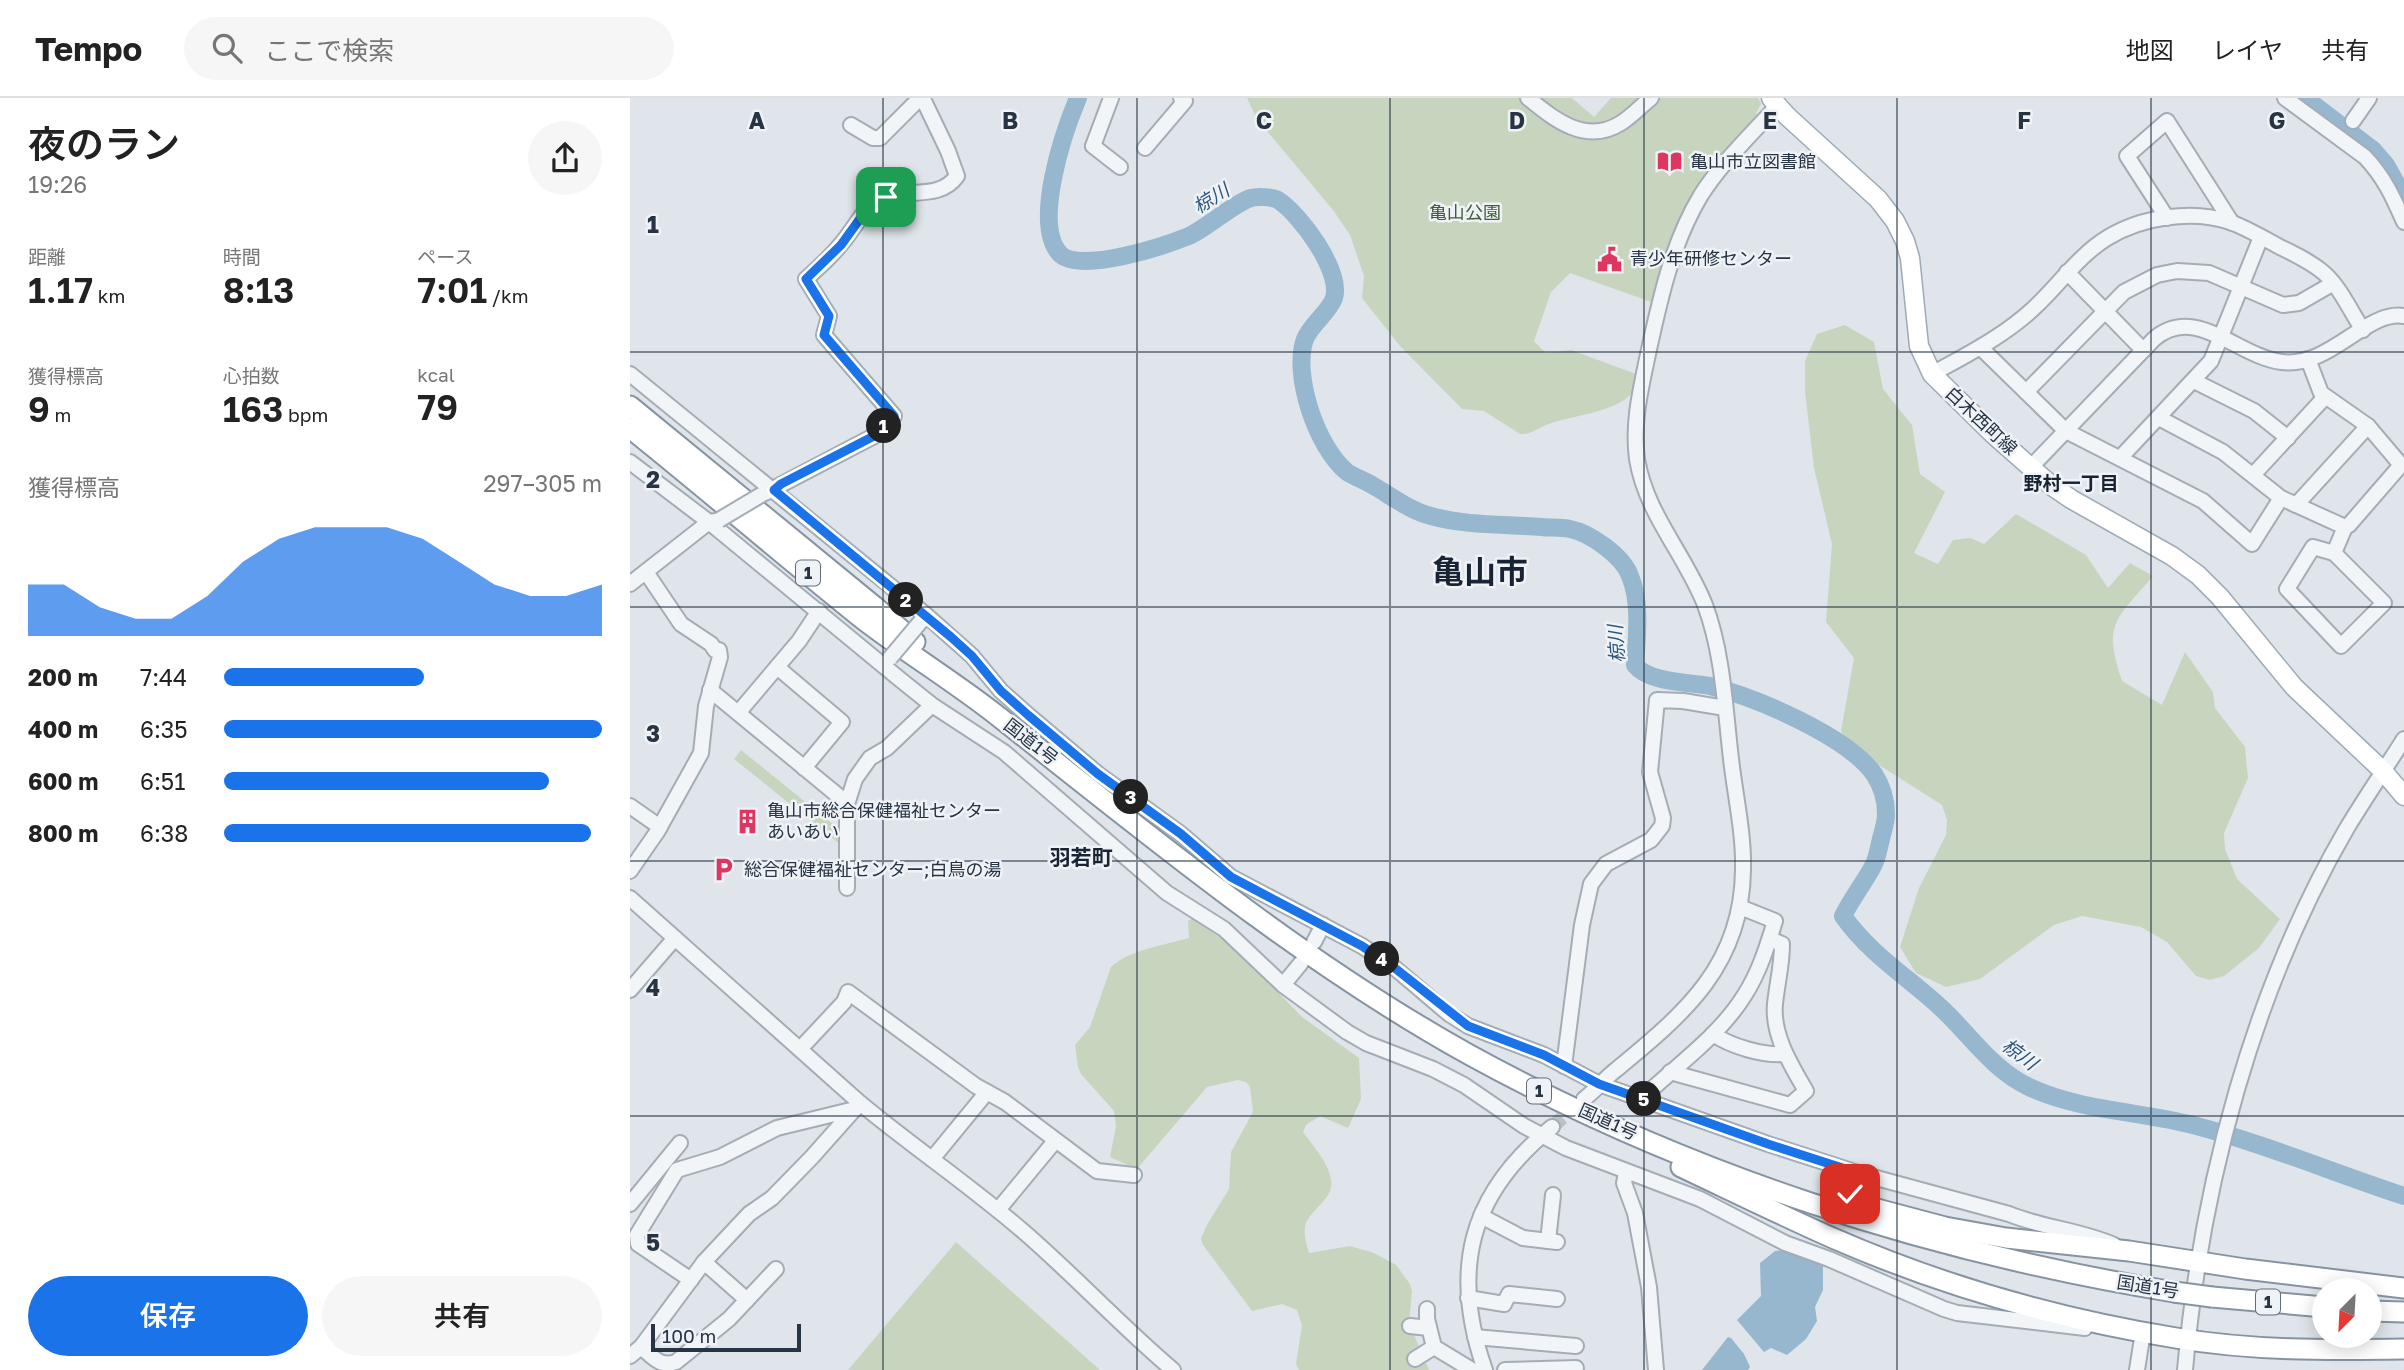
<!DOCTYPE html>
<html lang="ja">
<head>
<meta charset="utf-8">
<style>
  body { margin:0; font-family:"Golos Text","Noto Sans JP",sans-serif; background:#f6f6f6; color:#222; height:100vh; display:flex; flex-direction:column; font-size:26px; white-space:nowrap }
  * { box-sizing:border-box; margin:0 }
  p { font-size:23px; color:#767676 }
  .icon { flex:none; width:38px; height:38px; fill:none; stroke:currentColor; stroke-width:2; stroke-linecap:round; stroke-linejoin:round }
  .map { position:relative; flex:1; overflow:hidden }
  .details { display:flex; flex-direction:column; background:#fff; width:630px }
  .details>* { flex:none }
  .needle { width:46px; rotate:204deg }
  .buttons { position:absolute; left:1682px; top:1180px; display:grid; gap:14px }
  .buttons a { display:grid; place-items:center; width:70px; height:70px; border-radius:50%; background:#fff; box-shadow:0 4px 18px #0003; font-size:35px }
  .scale { position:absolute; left:21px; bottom:18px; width:150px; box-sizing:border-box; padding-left:7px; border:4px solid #263443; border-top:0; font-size:19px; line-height:24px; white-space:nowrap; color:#263443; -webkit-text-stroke:5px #eff3f7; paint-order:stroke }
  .pin { position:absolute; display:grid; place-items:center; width:60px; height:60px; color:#fff; margin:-30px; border-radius:14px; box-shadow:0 4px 10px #0006 }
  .km { position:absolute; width:35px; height:35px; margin:-18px; border-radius:50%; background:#222; color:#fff; font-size:19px; line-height:35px; text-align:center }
  .round { display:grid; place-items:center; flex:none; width:74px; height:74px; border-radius:37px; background:#f6f6f6 }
  .summary { display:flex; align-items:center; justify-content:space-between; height:119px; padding:0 28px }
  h1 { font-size:38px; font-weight:600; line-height:52px }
  .stats { display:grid; grid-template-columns:repeat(3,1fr); gap:10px; height:119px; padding:7px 28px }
  .stats div { display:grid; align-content:center }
  .stats b { font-size:35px; font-weight:600 }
  .stats small { font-size:19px; font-weight:400 }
  .stats p { font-size:19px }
  .chart { height:196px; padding:14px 28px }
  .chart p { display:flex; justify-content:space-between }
  .chart svg { width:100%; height:126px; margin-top:7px; fill:#1a73e8; opacity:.7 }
  .cta { display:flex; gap:14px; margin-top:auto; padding:14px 28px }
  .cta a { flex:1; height:80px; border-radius:42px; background:#1a73e8; color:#fff; font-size:28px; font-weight:600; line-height:80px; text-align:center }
  .cta a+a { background:#f6f6f6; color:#222 }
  ul { padding:0 28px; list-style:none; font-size:23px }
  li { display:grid; grid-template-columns:112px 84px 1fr; align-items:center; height:52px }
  li i { height:18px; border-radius:9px; background:#1a73e8 }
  header { display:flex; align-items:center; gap:42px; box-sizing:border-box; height:98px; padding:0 35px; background:#fff; border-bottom:2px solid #e0e0e0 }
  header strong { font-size:33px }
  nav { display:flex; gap:38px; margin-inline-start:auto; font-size:24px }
  .search { width:490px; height:63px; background:#f6f6f6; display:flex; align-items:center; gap:18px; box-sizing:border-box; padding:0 24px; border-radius:38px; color:#767676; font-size:26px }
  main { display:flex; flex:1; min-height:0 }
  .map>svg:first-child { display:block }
  .green { fill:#c7d5bf }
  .water { fill:#96b7ce }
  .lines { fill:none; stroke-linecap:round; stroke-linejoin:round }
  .river { stroke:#96b7ce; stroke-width:18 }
  .minor-tunnel { stroke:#bac2c9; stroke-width:14; stroke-dasharray:14 7; stroke-linecap:butt }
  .minor-casing { stroke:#a4acb5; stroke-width:18 }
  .major-casing { stroke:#9daab7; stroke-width:21 }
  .highway-casing { stroke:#8593a2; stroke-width:23 }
  .minor { stroke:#f2f5f8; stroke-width:14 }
  .major { stroke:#fff; stroke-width:18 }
  .highway { stroke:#fff; stroke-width:19 }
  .minor-bridge-casing { stroke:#a4acb5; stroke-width:18; stroke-linecap:butt }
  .highway-bridge-casing { stroke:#8593a2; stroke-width:23; stroke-linecap:butt }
  .minor-bridge { stroke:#f2f5f8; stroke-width:14 }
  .highway-bridge { stroke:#fff; stroke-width:19 }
  .route-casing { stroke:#fff; stroke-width:14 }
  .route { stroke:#1a73e8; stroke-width:9 }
  .grid { fill:none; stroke:#263443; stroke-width:2; stroke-opacity:0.55 }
  .labels { text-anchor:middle; stroke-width:5; stroke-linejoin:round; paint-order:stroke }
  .shield { fill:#eff3f7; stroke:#626d79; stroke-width:2 }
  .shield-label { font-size:16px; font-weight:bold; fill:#263443 }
  .poi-label { font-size:18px; fill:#263443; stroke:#eff3f7; text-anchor:start }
  .park-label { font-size:18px; fill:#3f6032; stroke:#eff3f7 }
  .street-label { font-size:18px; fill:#263443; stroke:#eff3f7 }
  .water-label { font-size:19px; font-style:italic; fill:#2c577c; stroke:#eff3f7 }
  .neighbourhood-label { font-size:19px; font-weight:bold; fill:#182434; stroke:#eff3f7 }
  .quarter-label { font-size:21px; font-weight:bold; fill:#182434; stroke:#eff3f7 }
  .town-label { font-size:32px; font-weight:bold; fill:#182434; stroke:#eff3f7 }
  .grid-label { font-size:23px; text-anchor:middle; font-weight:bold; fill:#263443; stroke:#eff3f7; stroke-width:5; stroke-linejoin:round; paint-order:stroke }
</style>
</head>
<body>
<header>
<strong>Tempo</strong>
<div class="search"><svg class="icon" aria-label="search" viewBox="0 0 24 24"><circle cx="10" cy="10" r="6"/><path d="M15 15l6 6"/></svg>ここで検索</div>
<nav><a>地図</a><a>レイヤ</a><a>共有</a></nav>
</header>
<main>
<section class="details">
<div class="summary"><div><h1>夜のラン</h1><p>19:26</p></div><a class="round"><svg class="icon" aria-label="share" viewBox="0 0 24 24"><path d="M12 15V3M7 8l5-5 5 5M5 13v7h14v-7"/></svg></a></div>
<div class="stats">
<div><p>距離</p><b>1.17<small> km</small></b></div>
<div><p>時間</p><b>8:13</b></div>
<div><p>ペース</p><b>7:01<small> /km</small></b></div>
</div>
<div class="stats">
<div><p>獲得標高</p><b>9<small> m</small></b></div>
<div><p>心拍数</p><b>163<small> bpm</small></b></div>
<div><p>kcal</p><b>79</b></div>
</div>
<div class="chart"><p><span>獲得標高</span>297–305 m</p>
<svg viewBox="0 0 160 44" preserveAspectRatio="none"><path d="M0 44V26L10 26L20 34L30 38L40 38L50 30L60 18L70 10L80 6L90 6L100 6L110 10L120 18L130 26L140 30L150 30L160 26V44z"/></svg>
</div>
<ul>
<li><b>200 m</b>7:44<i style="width:53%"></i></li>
<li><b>400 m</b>6:35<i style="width:100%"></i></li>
<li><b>600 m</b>6:51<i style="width:86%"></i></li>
<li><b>800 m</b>6:38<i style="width:97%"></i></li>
</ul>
<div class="cta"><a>保存</a><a>共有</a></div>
</section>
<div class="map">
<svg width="1774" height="1272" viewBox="0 0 1774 1272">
  <rect width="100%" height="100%" fill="#dfe5ea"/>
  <g class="green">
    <path d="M 617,0 L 942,0 L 964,19 L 981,0 L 1128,0 L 1131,6 L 1126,15 L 1128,19 L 1097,52 L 1024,205 L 940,175 L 921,194 L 904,243 L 916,255 L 941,252 L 1006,276 C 1005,283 1005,292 1000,297 C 983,315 938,318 916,327 C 907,331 900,337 890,336 L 854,313 L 832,311 L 770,248 L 732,200 L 734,178 L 720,137 L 703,112 L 627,21 Z"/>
    <path d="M 1215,227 L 1244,244 L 1253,291 L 1282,327 L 1290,376 L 1315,394 L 1284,455 L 1308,466 L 1323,442 L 1340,440 L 1354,446 L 1386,416 L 1456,457 L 1478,490 L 1500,465 L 1523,478 C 1487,521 1472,524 1492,583 L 1532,607 L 1555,554 L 1583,594 L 1585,610 L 1615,649 L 1618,680 L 1594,735 L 1595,751 L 1607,781 L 1650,821 L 1629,850 L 1594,878 L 1580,882 L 1566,878 L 1537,844 L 1511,829 L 1452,818 L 1424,827 L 1350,881 L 1316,889 L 1286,875 L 1270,849 L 1289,790 L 1316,737 L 1317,722 L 1312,707 L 1216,646 L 1211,633 L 1224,560 L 1196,524 L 1202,446 L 1184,370 L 1175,293 L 1175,263 L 1187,236 Z"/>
    <polygon points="111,652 210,732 211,747 104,661"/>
    <path d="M 563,820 L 608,853 L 672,919 L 729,960 L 731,1001 L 718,1030 L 690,1018 L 676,1027 L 673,1034 C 683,1048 698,1064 701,1081 C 705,1099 684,1109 677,1123 C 672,1132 676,1145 679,1155 L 720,1148 L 744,1155 L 766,1167 L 780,1186 L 782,1193 L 779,1225 L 799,1272 L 669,1272 L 666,1266 L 672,1227 L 667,1212 L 652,1206 L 622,1213 L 573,1147 L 571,1140 L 578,1125 L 599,1091 L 601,1054 L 623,1014 L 620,989 L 616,984 L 608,982 L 577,989 L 507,1071 L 480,1059 L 486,1028 L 484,1013 L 451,976 L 448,969 L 445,947 L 460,929 L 481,869 C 499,852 535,847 559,840 L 558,823 Z"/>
    <polygon points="326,1144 470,1272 218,1272"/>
  </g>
  <g class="water">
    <polygon points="1153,1152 1193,1168 1193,1192 1185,1209 1187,1223 1176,1241 1157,1257 1141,1250 1134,1254 1107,1222 1131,1198 1130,1165 1145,1153"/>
    <polygon points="1098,1239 1101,1240 1114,1256 1120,1269 1118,1272 1072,1272"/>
  </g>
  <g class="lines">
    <g class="river">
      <path d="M 448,0 C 434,33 402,126 430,156 C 450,176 534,148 559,138 C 577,130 604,105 621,100 C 627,98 643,99 648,102 C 670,116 712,173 704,200 C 700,213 681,226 675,241 C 662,277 687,350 717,374 C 724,379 734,382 742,387 C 760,397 780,413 801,418 C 837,428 875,426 912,429 C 921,430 931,429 940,431 C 960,435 993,458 1000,478 C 1011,504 1007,539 1005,567 C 1019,585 1059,584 1080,588 C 1125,599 1217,638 1244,676 C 1252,688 1256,701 1256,716 C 1256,723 1254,730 1252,737 C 1249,747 1248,759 1243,768 C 1234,785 1222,800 1213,818 C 1239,855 1276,878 1309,908 C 1339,935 1361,971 1399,989 C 1450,1013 1509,1013 1563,1027 C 1635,1046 1704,1075 1774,1098"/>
      <polyline points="1675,0 1743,52 1756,67 1774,99"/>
    </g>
    <polyline class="minor-tunnel" points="922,1029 950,1004"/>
    <defs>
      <g id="minor">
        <polyline points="481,0 463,48 490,69"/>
        <path d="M 898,0 C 925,22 956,47 991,25 C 1002,18 1011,8 1021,0"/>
        <path d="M 1655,0 L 1735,59 C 1754,79 1763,99 1774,124"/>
        <polyline points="1723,23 1739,0"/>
        <polyline points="221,27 243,40 250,40 289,1"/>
        <polyline points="515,50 555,3 551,0"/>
        <polyline points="1537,120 1497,58 1537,23 1602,125"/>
        <polyline points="1437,174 1513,252"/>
        <polyline points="1351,250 1436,333 1573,403 1622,446 1651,400"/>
        <path d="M 0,276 L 296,517 L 342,558 L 371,593 L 398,617 L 468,676 L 551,736 L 601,779 L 732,848 L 766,871 L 819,916 L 838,928 L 914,957 L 969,986 L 1138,1046 L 1228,1075 L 1379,1116 C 1413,1130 1450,1132 1484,1147"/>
        <path d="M 1302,276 C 1338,256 1374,238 1404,210 C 1429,187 1448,158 1477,140 C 1511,119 1562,111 1600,124 C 1617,130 1633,140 1648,148 C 1664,156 1680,163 1694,175 C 1710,189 1721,214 1733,232"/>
        <polyline points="1564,283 1624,313 1658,340"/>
        <polyline points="1396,294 1494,194 1527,177 1547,173 1579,175 1653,207 1669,205 1702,186"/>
        <polyline points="1529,320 1593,354 1651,400 1715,429 1719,427 1771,367 1738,328 1691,295 1678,261"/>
        <polyline points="1491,359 1581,263 1631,139"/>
        <polyline points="0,364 79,424 272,583 302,607 374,654 537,795 594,831 653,887 717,934 736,945 803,971 834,987 894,1028 936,1050 1070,1101 1155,1145 1199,1161 1314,1211 1327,1215 1455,1230"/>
        <path d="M 1401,369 L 1524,241 C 1565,205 1608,259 1652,264 C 1700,270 1736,212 1774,218"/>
        <polyline points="1623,377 1695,299"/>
        <path d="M 135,395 L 244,338 L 264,318 L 194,237 L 199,218 L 176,181 C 188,170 201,159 211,146 C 223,133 231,114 246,103 C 271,87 308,105 327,78 L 318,53 L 294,3 L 288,0"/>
        <polyline points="1666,407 1738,328"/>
        <polygon points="1683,449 1704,455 1754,505 1711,548 1657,491"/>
        <polyline points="1704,455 1715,429"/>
        <polyline points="0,486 79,424 86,423"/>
        <polyline points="147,569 212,624 174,670"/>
        <polyline points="80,592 217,705"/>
        <polyline points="108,615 169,543 189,513"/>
        <polyline points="0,708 30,729"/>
        <polyline points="0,773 27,734 71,655 76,608 90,559 89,552 85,552 81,546 51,526 16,474"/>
        <polyline points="217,790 217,706 225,681 240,660 257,650 302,607"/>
        <path d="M 0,800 L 230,1005 C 283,1049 341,1088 394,1134 C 445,1178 491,1228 543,1272"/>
        <polyline points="684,844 693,827"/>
        <polyline points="653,887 671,865"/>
        <polyline points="0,892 45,840"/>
        <path d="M 1083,936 C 1100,948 1133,958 1155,956"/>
        <polyline points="170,951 214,904 218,894 346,988 375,1004 467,1073 504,1077"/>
        <polyline points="934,968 952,827 961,786 976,766 1021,742 1032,728 1033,720 1020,674 1027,602 1053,603 1095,610"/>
        <path d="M 1040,974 L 1160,1007 L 1176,993 C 1161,967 1142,937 1145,906 C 1147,886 1152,867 1152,846 L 1140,841"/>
        <path d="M 954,1001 C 966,992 975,980 987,971 C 1055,915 1112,867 1113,772 C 1114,735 1105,697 1101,661 C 1095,610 1093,555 1075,507 C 1055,456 1016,416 1007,361 C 1002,325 1011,290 1018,256 C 1030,201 1042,145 1071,97 C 1092,64 1121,37 1147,8"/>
        <path d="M 1011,1001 C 1046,968 1089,938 1114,898 C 1129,875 1137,849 1145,823 L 1110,809"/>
        <polyline points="302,1061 357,994"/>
        <polyline points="996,1075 994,1085 1005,1115 1019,1189 1026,1272"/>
        <polyline points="1220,1095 1228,1075"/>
        <polyline points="0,1106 50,1045"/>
        <polyline points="368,1112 425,1043"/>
        <polyline points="851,1118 893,1140 927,1144"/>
        <polyline points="918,1143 923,1097"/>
        <polyline points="74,1164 117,1202"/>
        <polyline points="61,1182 8,1146 7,1137 47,1072 90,1059 147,1030 225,1011"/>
        <polyline points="838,1200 874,1206 879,1196 927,1201"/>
        <polyline points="797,1211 797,1221 804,1249 842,1272"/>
        <polyline points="780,1228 799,1230"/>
        <polyline points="845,1239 946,1248"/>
        <path d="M 11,1249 C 22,1258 30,1270 46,1264 L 99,1221 L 146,1171"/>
        <polyline points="0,1258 11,1249 74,1164 119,1116 142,1100 182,1059 230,1005"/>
        <polyline points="785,1261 804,1249"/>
        <path d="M 855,1272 C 820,1172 839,1096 922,1029"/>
        <polyline points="875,1272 946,1270"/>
        <polyline points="1507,1272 1513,1234"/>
        <path d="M 1555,1272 C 1571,1088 1623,891 1717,730 C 1735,700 1755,671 1774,641"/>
      </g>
      <polyline id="major" points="1141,0 1157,18 1248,101 1265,123 1275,143 1280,160 1289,248 1302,276 1363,336 1422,388 1441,401 1542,458 1568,477 1590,499 1664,589 1753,673 1774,698"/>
      <g id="highway">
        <polyline points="0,308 244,508 285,544"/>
        <path d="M 0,330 C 77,392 153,457 230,519 C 275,554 325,584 369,619 C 520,738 669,862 838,956 C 1056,1076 1298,1154 1544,1194"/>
        <path d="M 1051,1069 C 1102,1093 1153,1118 1205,1141 C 1313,1188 1430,1221 1546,1240 C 1622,1253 1698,1252 1774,1251"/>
        <polyline points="1202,1099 1315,1129 1376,1140 1499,1153 1615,1171 1774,1190"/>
        <polyline points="1582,1199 1694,1209"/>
        <polyline points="1740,1213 1774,1214"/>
      </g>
    </defs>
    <use href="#minor" class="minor-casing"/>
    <use href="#major" class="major-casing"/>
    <use href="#highway" class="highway-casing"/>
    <use href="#minor" class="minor"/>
    <use href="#major" class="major"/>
    <use href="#highway" class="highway"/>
    <defs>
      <g id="minor-bridge">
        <polyline points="89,422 131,397"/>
        <polyline points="260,560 292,522"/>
      </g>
      <polyline id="highway-bridge" points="1544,1194 1582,1199"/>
    </defs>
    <use href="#minor-bridge" class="minor-bridge-casing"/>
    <use href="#highway-bridge" class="highway-bridge-casing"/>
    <use href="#minor-bridge" class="minor-bridge"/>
    <use href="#highway-bridge" class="highway-bridge"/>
  </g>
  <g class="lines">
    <defs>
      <polyline id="route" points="256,99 237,111 211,147 176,181 199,218 194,237 264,318 244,338 151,386 144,392 321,539 342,558 371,593 398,617 468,676 551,736 601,779 732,848 766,871 838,928 914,957 969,986 1138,1046 1228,1075 1220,1096"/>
    </defs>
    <use href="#route" class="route-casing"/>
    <use href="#route" class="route"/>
  </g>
  <path class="grid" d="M 253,0 L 253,1272M 507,0 L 507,1272M 760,0 L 760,1272M 1014,0 L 1014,1272M 1267,0 L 1267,1272M 1521,0 L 1521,1272M 0,254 L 1774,254M 0,509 L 1774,509M 0,763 L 1774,763M 0,1018 L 1774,1018"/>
  <defs>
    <symbol id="library-bare" viewBox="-9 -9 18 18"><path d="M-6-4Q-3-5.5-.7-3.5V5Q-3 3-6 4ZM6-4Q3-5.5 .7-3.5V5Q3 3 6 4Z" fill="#dd3660" stroke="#eff3f7" stroke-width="2.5" paint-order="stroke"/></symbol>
    <symbol id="civic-bare" viewBox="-9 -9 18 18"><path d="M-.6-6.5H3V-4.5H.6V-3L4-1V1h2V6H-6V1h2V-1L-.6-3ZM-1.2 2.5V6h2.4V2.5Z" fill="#dd3660" stroke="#eff3f7" stroke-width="2.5" paint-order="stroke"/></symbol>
    <symbol id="building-bare" viewBox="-9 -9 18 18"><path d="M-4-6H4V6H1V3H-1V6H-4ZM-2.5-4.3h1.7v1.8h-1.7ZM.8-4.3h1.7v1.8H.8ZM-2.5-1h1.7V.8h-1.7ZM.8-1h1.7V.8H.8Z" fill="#dd3660" stroke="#eff3f7" stroke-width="2.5" paint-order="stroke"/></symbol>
    <symbol id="parking-bare" viewBox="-9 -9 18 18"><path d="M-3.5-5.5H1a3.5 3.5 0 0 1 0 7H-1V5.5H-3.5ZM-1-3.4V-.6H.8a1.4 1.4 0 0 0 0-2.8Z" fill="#dd3660" stroke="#eff3f7" stroke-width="2.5" paint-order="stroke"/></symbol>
  </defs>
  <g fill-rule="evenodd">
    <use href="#library-bare" x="1022" y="46" width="35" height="35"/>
    <use href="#civic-bare" x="962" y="144" width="35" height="35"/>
    <use href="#building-bare" x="100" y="706" width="35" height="35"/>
    <use href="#parking-bare" x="76" y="754" width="35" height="35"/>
  </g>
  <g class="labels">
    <g class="shield">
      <rect x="166" y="462.5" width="24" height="25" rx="5"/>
      <rect x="897" y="980.5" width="24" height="25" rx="5"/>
      <rect x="1626" y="1191.5" width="24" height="25" rx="5"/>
    </g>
    <g class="shield-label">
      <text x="178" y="481">1</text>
      <text x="909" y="999">1</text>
      <text x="1638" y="1210">1</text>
    </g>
    <g class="poi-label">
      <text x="1060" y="70">亀山市立図書館</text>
      <text x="1000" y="167">青少年研修センター</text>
      <text x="137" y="719">亀山市総合保健福祉センター<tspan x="137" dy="21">あいあい</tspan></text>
      <text x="114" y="778">総合保健福祉センター;白鳥の湯</text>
    </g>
    <g class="park-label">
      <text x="835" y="121">亀山公園</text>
    </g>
    <g class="street-label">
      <text transform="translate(1351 323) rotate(43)" y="6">白木西町線</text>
      <text transform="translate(401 644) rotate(38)" y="6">国道1号</text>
      <text transform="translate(978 1024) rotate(24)" y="6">国道1号</text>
      <text transform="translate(1518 1189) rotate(9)" y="6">国道1号</text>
    </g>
    <g class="water-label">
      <text transform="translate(581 100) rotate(-32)" y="7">椋川</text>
      <text transform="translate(986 546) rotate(-94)" y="7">椋川</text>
      <text transform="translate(1390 956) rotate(37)" y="7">椋川</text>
    </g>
    <g class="neighbourhood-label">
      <text x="1441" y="392">野村一丁目</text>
    </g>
    <g class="quarter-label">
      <text x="451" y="767">羽若町</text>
    </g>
    <g class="town-label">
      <text x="850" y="485">亀山市</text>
    </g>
  </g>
  <g class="grid-label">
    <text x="127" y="31">A</text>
    <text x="380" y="31">B</text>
    <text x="634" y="31">C</text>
    <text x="887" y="31">D</text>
    <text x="1140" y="31">E</text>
    <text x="1394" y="31">F</text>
    <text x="1647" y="31">G</text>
    <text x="23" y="135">1</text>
    <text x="23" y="390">2</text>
    <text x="23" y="644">3</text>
    <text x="23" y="898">4</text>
    <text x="23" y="1153">5</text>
  </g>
</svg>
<div class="buttons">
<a><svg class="needle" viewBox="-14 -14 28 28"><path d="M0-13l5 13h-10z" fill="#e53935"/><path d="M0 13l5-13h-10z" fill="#767676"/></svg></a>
</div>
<div class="scale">100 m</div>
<div class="pin" style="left:256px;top:99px;background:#1e9e55"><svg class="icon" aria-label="arrive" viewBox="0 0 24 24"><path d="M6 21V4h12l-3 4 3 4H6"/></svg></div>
<div class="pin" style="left:1220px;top:1096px;background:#d93025"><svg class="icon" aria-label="check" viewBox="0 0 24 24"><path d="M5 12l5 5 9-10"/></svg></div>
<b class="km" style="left:254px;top:328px">1</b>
<b class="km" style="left:276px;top:502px">2</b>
<b class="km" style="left:501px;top:699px">3</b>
<b class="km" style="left:752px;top:861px">4</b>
<b class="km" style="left:1014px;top:1001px">5</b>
</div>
</main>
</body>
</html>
